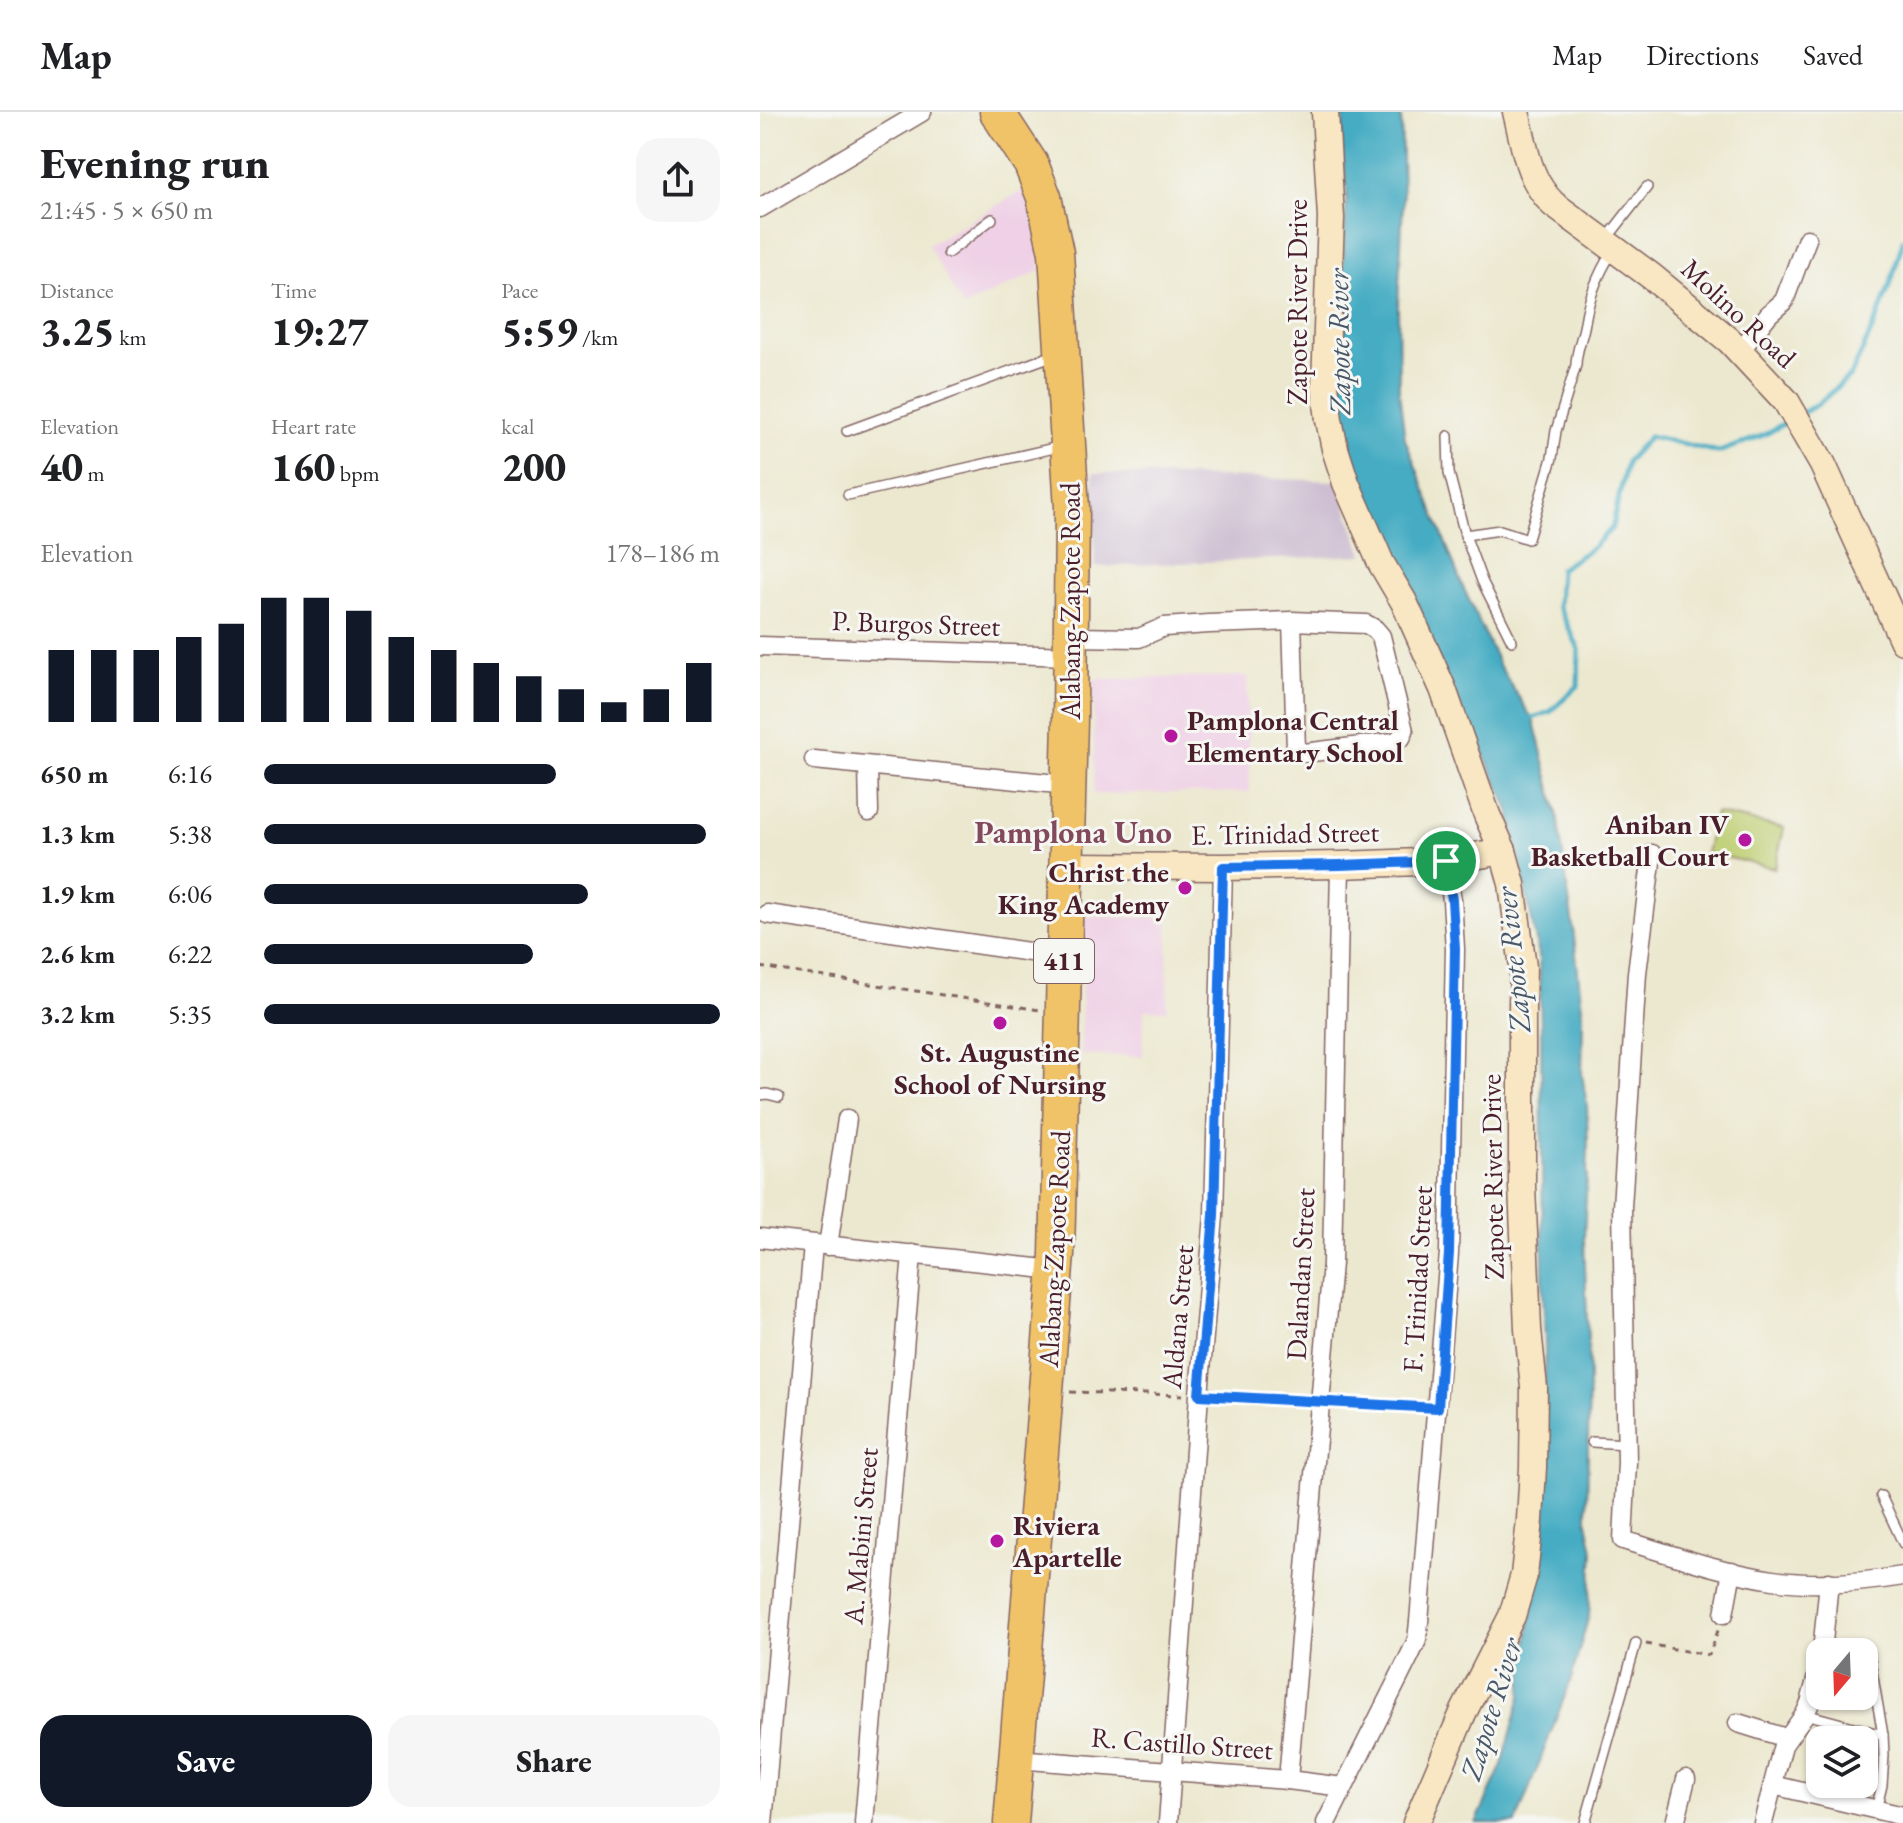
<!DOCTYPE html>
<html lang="en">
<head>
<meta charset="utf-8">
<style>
  body { margin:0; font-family:"EB Garamond",serif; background:#f6f6f6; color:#202124; height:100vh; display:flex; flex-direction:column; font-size:30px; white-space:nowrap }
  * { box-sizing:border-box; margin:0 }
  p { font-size:26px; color:#757577 }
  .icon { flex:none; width:44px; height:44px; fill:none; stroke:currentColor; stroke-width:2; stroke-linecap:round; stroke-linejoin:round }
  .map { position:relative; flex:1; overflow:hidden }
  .sheet { display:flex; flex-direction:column; background:#fff; width:760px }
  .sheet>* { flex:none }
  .needle { width:52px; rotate:199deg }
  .fabs { position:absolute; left:1046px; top:1526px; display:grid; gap:16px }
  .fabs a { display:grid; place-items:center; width:72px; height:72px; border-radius:16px; background:#fff; box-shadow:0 2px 6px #0004; font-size:40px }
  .pin { position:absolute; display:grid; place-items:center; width:68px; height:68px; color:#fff; margin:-34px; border:4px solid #fff; border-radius:50%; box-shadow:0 2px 8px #0007 }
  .round { display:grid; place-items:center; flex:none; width:84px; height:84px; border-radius:24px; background:#f6f6f6 }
  .head { display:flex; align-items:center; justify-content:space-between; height:136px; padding:0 40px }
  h1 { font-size:44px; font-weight:800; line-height:60px }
  .figures { display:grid; grid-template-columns:repeat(3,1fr); gap:12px; height:136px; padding:8px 40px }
  .figures div { display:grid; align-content:center }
  .figures b { font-size:40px; font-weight:800 }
  .figures small { font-size:22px; font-weight:400 }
  .figures p { font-size:22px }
  .chart { height:224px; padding:16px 40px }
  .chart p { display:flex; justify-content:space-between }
  .chart svg { width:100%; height:144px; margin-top:8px; stroke:#111827; stroke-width:6 }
  .primary-button { display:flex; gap:16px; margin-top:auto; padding:16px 40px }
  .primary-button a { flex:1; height:92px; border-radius:24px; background:#111827; color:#fff; font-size:32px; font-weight:800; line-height:92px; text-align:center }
  .primary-button a+a { background:#f6f6f6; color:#202124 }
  ul { padding:0 40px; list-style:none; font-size:26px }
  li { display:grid; grid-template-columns:128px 96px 1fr; align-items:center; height:60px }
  li i { height:20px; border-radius:10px; background:#111827 }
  header { display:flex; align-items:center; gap:48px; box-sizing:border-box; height:112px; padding:0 40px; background:#fff; border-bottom:2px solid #e0e0e0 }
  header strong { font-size:38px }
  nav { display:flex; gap:44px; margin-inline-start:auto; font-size:28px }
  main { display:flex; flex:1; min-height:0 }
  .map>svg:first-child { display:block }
  .built { fill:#efd0e6 }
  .industrial { fill:#cdbed2 }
  .green { fill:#bdce71; stroke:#84764e; stroke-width:2 }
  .water { fill:#44acc3; stroke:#476677; stroke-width:2 }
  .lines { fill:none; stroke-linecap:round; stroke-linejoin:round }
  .stream { stroke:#44acc3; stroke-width:5 }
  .lane-casing { stroke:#836564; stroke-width:12 }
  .street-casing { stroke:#836564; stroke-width:21 }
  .secondary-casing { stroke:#836564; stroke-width:29 }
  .highway-casing { stroke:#836564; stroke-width:37 }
  .path { stroke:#836564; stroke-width:3; stroke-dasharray:6 6; stroke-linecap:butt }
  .lane { stroke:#fff; stroke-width:9 }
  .street { stroke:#fff; stroke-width:18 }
  .secondary { stroke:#f9e7c3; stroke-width:26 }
  .highway { stroke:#f1c369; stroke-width:34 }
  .route-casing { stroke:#fff; stroke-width:16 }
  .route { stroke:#1a73e8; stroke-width:10 }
  .poi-dot { fill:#b5179e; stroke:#f6f6f2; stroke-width:3 }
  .labels { text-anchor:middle; stroke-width:6; stroke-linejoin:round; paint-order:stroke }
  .shield { fill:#f6f6f2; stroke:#7e6067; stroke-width:2 }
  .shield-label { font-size:26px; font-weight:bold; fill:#4a1f2b }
  .street-label { font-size:28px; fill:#4a1f2b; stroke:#f6f6f2 }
  .poi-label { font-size:28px; font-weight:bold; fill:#4a1f2b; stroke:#f6f6f2; text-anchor:start }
  .water-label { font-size:30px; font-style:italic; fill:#485768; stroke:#f6f6f2 }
  .quarter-label { font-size:32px; font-weight:bold; fill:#82485c; stroke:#f6f6f2 }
</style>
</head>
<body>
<header>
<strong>Map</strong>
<nav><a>Map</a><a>Directions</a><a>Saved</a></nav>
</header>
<main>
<section class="sheet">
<div class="head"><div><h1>Evening run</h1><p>21:45 · 5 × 650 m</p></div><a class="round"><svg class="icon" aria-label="share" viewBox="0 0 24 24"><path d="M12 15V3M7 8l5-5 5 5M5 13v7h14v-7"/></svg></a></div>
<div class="figures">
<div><p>Distance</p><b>3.25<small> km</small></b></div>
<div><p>Time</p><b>19:27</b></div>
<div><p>Pace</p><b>5:59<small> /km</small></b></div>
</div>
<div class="figures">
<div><p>Elevation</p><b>40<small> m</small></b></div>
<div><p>Heart rate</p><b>160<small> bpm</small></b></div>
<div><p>kcal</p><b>200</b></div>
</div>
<div class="chart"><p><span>Elevation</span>178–186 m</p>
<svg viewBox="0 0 160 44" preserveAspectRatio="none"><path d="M5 44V22M15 44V22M25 44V22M35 44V18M45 44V14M55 44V6M65 44V6M75 44V10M85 44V18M95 44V22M105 44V26M115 44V30M125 44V34M135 44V38M145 44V34M155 44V26"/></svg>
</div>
<ul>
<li><b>650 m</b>6:16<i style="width:64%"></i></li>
<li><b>1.3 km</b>5:38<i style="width:97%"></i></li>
<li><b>1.9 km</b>6:06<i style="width:71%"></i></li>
<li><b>2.6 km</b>6:22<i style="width:59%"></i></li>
<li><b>3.2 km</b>5:35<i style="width:100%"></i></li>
</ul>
<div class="primary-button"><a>Save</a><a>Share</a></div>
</section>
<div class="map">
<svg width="1143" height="1711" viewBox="0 0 1143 1711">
  <rect width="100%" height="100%" fill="#f6f6f2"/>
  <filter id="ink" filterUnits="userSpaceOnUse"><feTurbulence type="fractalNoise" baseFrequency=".0125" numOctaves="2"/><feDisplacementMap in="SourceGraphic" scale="16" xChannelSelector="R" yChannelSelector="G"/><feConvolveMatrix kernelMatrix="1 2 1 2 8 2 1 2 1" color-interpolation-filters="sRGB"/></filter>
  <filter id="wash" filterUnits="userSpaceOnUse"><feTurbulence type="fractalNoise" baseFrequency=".006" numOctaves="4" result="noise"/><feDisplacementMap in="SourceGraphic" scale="32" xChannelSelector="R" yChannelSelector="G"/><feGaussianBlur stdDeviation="1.8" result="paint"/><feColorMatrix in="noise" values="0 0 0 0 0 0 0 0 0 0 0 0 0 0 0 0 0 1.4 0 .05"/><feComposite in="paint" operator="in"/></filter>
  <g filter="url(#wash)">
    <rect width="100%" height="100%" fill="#ece8cf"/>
    <g class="built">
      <polygon points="264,78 272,102 281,158 203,195 168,133"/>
      <polygon points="487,564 490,680 334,682 334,567"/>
      <polygon points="323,805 398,806 399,811 408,812 407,898 384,898 383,944 321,943"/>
    </g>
    <polygon class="industrial" points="333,361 577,369 603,443 335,455"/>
    <polygon class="green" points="955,701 1024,716 1015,756 946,741"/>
    <polygon class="water" points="584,0 641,0 643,90 638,195 639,279 645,327 702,473 739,553 774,610 797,701 813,815 823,905 822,962 827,993 828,1039 824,1127 829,1257 827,1410 833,1438 829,1503 811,1568 756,1711 716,1711 742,1653 761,1584 769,1516 781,1447 785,1394 785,1231 783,1175 781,917 779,844 750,700 737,670 612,412 579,304 578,255 587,77 581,34"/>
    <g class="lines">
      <g class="stream">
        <polyline points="1042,301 1058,292 1091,263 1117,207 1132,167 1143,128"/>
        <polyline points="767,608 790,600 818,574 819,537 798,494 800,457 832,436 852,416 867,349 890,324 959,340 1004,323 1030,308"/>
      </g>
    </g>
  </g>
  <g filter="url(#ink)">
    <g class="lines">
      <defs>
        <g id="lane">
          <polyline points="845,129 887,75"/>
          <polyline points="188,141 232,107"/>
          <polyline points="87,319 294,243"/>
          <polyline points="688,324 689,361 705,423"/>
          <polyline points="88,383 303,334"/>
          <path d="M 752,529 L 722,469 L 705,423 L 740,418 L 768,427 L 792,346 L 796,319 L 816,253 C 816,238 823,225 825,210 C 829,185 838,162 852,140"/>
          <polyline points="0,983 7,982 19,985"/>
          <polyline points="832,1330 867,1332"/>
          <polyline points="1121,1384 1143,1431"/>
          <polyline points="1063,1532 1100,1540"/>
          <polyline points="1104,1541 1109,1542 1123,1623 1124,1643 1122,1673 1116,1698"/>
          <polyline points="1045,1602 1123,1623"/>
          <polyline points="825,1711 876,1531"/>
        </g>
        <g id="street">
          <polyline points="0,96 162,0"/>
          <polyline points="980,239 1009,202 1024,189 1047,127"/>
          <polyline points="311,525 379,526 404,515 449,512 532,509 606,512 615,517 621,524 644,619 641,626 634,630 544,641 536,638 532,509"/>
          <polyline points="0,534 311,544"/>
          <polyline points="54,648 308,673"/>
          <polyline points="108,654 109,700"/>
          <path d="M 892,742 L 877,861 L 862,1095 L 867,1350 L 863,1428 C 912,1443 962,1460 1013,1468 C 1055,1474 1101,1471 1143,1464"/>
          <polyline points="7,802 304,845"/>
          <polyline points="0,1126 295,1158"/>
          <polyline points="68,1134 87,1007"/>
          <polyline points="964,1502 972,1459"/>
          <polyline points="1062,1540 1069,1470"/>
          <polyline points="978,1611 1026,1626"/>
          <polyline points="256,1647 528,1668 583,1675"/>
          <polyline points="528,1668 572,1151 580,753"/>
          <polyline points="1013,1673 1143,1704"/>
          <polyline points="3,1711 53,1133"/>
          <polyline points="104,1711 152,1142"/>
          <polyline points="408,1711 439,1283 454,1103 463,755"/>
          <polyline points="566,1711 650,1543 657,1528 659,1510 689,1141 695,837 692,788 686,749"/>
          <polyline points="915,1711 926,1667"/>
          <polyline points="1003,1711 1023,1633 1045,1602 1050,1591 1060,1553"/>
        </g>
        <g id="secondary">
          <polyline points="565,0 571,106 565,273 569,308 575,337 586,371 621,451 644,490 683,577 727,703 743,739 752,772 763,855 762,893 762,1074 768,1217 774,1276 773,1355 770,1408 764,1463 752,1504 703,1601 656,1711"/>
          <path d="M 756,0 C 765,35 767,66 793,92 L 891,164 L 970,229 L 1026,289 L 1063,353 L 1143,529"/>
          <polyline points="307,754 463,755 580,753 686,749 743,739"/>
        </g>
        <polyline id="highway" points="237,0 271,52 284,85 296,141 312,396 310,607 297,1142 251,1711"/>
      </defs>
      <use href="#lane" class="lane-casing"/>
      <use href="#street" class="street-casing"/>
      <use href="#secondary" class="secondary-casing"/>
      <use href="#highway" class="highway-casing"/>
      <g class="path">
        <polyline points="0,855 280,898"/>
        <polyline points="310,1280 423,1283"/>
        <polyline points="454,1284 542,1288"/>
        <polyline points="578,1290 658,1295"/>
        <polyline points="886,1532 949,1543 959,1516"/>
      </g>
      <use href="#lane" class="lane"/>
      <use href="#street" class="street"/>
      <use href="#secondary" class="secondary"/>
      <use href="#highway" class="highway"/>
    </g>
  </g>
  <g class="lines" filter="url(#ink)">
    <defs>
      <polygon id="route" points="686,749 692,788 695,837 689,1141 678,1296 439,1283 454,1103 463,755 580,753"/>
    </defs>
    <use href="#route" class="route-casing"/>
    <use href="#route" class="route"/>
  </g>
  <g class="poi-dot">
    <circle cx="411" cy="624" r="8"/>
    <circle cx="985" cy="728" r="8"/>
    <circle cx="425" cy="776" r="8"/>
    <circle cx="240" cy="911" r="8"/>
    <circle cx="237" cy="1429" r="8"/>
  </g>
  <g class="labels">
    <rect class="shield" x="274" y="827" width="60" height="44" rx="6"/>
    <g class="shield-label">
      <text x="304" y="858">411</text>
    </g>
    <g class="street-label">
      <text transform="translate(537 190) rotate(-90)" y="10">Zapote River Drive</text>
      <text transform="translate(979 201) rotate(43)" y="10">Molino Road</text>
      <text transform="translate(310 489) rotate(-90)" y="10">Alabang-Zapote Road</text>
      <text transform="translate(156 511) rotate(2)" y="10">P. Burgos Street</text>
      <text transform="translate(525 721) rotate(-1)" y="10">E. Trinidad Street</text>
      <text transform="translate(732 1065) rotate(-91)" y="10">Zapote River Drive</text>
      <text transform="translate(294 1137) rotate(-87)" y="10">Alabang-Zapote Road</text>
      <text transform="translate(540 1162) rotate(-87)" y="10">Dalandan Street</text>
      <text transform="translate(657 1167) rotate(-87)" y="10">F. Trinidad Street</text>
      <text transform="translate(417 1205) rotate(-85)" y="10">Aldana Street</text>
      <text transform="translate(100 1424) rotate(-85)" y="10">A. Mabini Street</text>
      <text transform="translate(422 1631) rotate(4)" y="10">R. Castillo Street</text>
    </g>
    <g class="poi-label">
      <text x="427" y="618">Pamplona Central<tspan x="427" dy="32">Elementary School</tspan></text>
      <text x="969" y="722" text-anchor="end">Aniban IV<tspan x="969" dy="32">Basketball Court</tspan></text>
      <text x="409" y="770" text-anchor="end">Christ the<tspan x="409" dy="32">King Academy</tspan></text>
      <text x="240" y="950" text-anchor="middle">St. Augustine<tspan x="240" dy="32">School of Nursing</tspan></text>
      <text x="253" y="1423">Riviera<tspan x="253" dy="32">Apartelle</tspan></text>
    </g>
    <g class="water-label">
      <text transform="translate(579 230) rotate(-91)" y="10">Zapote River</text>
      <text transform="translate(753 848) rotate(-96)" y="10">Zapote River</text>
      <text transform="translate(731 1597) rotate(-73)" y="10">Zapote River</text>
    </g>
    <g class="quarter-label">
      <text x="313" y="731">Pamplona Uno</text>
    </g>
  </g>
</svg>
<div class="fabs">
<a><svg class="needle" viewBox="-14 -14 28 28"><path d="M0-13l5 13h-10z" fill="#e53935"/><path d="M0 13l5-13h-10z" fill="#757577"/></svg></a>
<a><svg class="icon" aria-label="layers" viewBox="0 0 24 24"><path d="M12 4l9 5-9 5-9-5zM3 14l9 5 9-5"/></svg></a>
</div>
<div class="pin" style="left:686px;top:749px;background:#1e9e55"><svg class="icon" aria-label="arrive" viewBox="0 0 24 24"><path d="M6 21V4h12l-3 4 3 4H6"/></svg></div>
</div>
</main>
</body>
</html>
